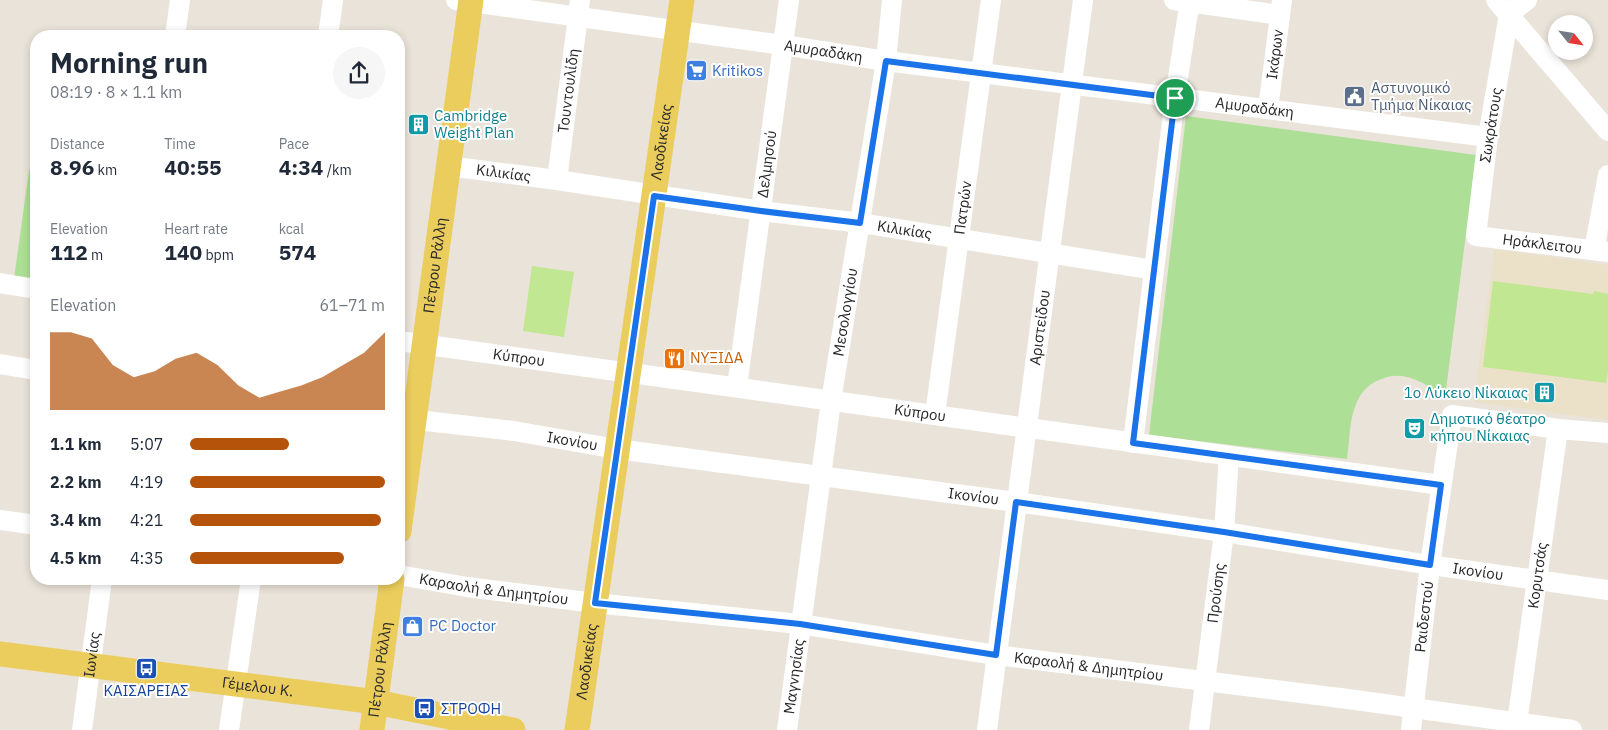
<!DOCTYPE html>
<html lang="en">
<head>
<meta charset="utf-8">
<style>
  body { margin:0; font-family:"IBM Plex Sans",sans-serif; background:#f6f6f7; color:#1f2937; height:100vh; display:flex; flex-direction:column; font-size:19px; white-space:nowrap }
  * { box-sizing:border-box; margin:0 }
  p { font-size:16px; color:#747a83 }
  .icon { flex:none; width:28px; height:28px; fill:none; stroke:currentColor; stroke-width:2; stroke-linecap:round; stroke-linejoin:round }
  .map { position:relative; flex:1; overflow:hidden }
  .panel { position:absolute; left:30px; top:30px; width:375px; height:555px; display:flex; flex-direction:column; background:#fff; border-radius:20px; box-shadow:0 2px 8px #0003 }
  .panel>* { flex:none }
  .needle { width:32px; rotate:120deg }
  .buttons { position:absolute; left:1548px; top:15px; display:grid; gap:10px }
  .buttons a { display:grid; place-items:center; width:45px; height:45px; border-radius:50%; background:#fff; box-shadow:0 2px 8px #0003; font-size:25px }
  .pin { position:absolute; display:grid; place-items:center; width:42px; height:42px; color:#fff; margin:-21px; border:2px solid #fff; border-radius:50%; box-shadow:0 1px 5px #0007 }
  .round { display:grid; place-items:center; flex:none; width:52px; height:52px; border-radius:26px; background:#f6f6f7 }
  .summary { display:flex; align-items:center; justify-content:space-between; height:85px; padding:0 20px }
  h1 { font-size:28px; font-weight:700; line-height:38px }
  .stats { display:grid; grid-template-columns:repeat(3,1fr); gap:8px; height:85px; padding:5px 20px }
  .stats div { display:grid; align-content:center }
  .stats b { font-size:21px; font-weight:700 }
  .stats small { font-size:14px; font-weight:400 }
  .stats p { font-size:14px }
  .chart { height:140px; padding:10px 20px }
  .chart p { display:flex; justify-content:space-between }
  .chart svg { width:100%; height:90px; margin-top:5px; fill:#b45309; opacity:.7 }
  ul { padding:0 20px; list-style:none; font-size:16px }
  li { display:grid; grid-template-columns:80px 60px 1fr; align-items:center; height:38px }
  li i { height:12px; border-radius:6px; background:#b45309 }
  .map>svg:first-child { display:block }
  .education { fill:#ebe1c8 }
  .green { fill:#aedf97 }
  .pitch { fill:#c1e792 }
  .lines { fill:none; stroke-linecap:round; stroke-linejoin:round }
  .minor { stroke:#fff; stroke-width:20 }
  .major { stroke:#ebcd5d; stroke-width:25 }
  .route-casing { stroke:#fff; stroke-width:10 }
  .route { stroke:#1a73e8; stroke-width:6 }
  .labels { text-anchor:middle; stroke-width:4; stroke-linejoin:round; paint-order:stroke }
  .street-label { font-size:15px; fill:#272727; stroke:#fff }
  .shop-label { font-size:15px; fill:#366cbe; stroke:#fff; text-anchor:start }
  .service-label { font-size:15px; fill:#4e5e75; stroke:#fff; text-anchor:start }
  .culture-label { font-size:15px; fill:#0d838f; stroke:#fff; text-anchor:start }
  .food-label { font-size:15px; fill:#c56008; stroke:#fff; text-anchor:start }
  .transit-label { font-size:15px; fill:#164399; stroke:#fff }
</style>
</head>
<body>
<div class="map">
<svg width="1608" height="730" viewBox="0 0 1608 730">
  <rect width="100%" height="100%" fill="#eae3d9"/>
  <polygon class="education" points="1494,249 1608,265 1608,420 1474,402"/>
  <g class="green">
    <path d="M 1186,116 L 1476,155 L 1445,398 C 1425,383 1404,368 1379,380 C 1371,383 1363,390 1359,398 C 1349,415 1350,439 1347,459 L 1149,435 Z"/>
    <polygon points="29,170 36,171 36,282 14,279"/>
  </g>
  <g class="pitch">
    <polygon points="532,266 574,272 564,337 523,331"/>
    <polygon points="1493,281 1593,294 1594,291 1608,294 1608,372 1606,383 1483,367"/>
  </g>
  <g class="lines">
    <g class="minor">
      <path id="s1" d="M 456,0 L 783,45 L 886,61 L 1488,137"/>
      <polyline points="1174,0 1280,15"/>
      <polyline points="1496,0 1608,131"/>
      <path id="s2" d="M 1527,0 L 1509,14 L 1488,137 L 1476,236 L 1608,252"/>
      <polyline points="175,36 180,0"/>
      <polyline points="328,36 333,0"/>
      <path id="s3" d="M 1268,109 L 1282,0"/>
      <path id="s4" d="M 448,166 L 557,180 L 761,211 L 861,223 L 1154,270"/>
      <path id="s5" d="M 557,180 L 580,0"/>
      <polyline points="1594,250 1608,175"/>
      <polyline points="0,283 36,289"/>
      <path id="s6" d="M 399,341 L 1441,485"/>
      <polyline points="0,364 36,370"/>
      <path id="s7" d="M 737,387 L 789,0"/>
      <path id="s8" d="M 935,415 L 991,0"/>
      <path id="s9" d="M 399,418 L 514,431 L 617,449 L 1016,502 L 1224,532 L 1430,565 L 1608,590"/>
      <polyline points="1133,443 1175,97 1190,0"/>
      <polyline points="0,520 36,525"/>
      <path id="s10" d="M 399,575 L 467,587 L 595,603 L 800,624 L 996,655 L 1348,699 L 1572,730"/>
      <path id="s11" d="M 1517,723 L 1558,429"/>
      <path id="s12" d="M 82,730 L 102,579"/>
      <polyline points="229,730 251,579"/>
      <path id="s13" d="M 787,730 L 831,401 L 886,61 L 892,0"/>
      <path id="s14" d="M 987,730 L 1083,0"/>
      <path id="s15" d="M 1199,730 L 1224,532 L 1229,456"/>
      <path id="s16" d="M 1411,730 L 1430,565 L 1452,415 L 1558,429 L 1608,433"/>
    </g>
    <g class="major">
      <path id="s17" d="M 399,531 L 471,0"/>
      <path id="s18" d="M 0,654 L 376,702 L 513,730"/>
      <path id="s19" d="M 372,730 L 392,579"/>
      <path id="s20" d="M 577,730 L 682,0"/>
    </g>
  </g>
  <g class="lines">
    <defs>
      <polygon id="route" points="886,61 1175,98 1133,443 1441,485 1430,565 1224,532 1016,502 996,655 800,624 595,603 654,196 761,211 860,223"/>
    </defs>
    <use href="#route" class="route-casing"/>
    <use href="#route" class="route"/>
  </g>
  <defs>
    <symbol id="supermarket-square" viewBox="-11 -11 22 22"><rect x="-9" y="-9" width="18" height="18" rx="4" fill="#3f7fe0" stroke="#fff"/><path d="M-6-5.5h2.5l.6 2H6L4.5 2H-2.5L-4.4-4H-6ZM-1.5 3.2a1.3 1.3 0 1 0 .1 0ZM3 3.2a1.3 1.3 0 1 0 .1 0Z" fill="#fff"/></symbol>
    <symbol id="civic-square" viewBox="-11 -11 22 22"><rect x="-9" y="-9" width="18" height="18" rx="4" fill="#5c6f8a" stroke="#fff"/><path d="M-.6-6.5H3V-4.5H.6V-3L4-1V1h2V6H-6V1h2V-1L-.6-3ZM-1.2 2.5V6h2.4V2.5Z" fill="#fff"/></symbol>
    <symbol id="building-square" viewBox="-11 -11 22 22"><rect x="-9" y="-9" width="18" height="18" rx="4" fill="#0f9aa8" stroke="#fff"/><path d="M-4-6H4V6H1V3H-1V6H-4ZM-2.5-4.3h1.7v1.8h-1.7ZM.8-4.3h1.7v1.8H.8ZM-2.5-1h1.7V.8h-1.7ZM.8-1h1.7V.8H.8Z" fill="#fff"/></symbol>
    <symbol id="restaurant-square" viewBox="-11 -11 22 22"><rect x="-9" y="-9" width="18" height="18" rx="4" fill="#e8710a" stroke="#fff"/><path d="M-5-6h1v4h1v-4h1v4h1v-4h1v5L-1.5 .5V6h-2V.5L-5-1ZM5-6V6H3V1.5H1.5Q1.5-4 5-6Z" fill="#fff"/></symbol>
    <symbol id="theatre-square" viewBox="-11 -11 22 22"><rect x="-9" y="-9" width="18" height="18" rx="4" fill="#0f9aa8" stroke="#fff"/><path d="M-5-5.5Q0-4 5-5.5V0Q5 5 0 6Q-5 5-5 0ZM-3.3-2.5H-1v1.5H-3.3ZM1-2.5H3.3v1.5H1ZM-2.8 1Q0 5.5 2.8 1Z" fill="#fff"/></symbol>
    <symbol id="shop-square" viewBox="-11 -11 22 22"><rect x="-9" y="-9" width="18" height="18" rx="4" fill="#3f7fe0" stroke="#fff"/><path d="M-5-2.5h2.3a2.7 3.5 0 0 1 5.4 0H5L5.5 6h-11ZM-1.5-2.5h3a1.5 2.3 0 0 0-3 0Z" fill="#fff"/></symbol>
    <symbol id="bus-square" viewBox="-11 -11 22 22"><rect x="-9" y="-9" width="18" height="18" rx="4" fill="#1a4fb4" stroke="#fff"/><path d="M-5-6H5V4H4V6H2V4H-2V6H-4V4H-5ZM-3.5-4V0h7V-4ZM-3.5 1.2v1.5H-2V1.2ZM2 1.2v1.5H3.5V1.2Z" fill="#fff"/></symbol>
  </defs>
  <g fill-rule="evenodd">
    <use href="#supermarket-square" x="684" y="58" width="25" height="25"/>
    <use href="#civic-square" x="1342" y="84" width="25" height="25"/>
    <use href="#building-square" x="406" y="112" width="25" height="25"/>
    <use href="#restaurant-square" x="662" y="346" width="25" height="25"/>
    <use href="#building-square" x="1532" y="380" width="25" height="25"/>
    <use href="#theatre-square" x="1402" y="416" width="25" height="25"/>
    <use href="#shop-square" x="400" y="614" width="25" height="25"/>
    <use href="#bus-square" x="134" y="656" width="25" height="25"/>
    <use href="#bus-square" x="412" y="696" width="25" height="25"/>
  </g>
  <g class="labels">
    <g class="street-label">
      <text dy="5" stroke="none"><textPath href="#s1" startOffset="371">Αμυραδάκη</textPath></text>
      <text dy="5" stroke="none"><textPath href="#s3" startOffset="55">Ικάρων</textPath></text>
      <text dy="5" stroke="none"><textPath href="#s5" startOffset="90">Τουντουλίδη</textPath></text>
      <text dy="5" stroke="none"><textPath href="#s1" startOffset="806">Αμυραδάκη</textPath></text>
      <text transform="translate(1491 125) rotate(-81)" y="5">Σωκράτους</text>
      <text dy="5" stroke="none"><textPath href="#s20" startOffset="594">Λαοδικείας</textPath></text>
      <text dy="5" stroke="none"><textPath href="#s7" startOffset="225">Δελμησού</textPath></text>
      <text dy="5" stroke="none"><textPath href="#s4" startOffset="56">Κιλικίας</textPath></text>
      <text dy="5" stroke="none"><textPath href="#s8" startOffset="209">Πατρών</textPath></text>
      <text dy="5" stroke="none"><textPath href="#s4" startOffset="461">Κιλικίας</textPath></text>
      <text dy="5" stroke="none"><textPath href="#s2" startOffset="314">Ηράκλειτου</textPath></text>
      <text dy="5" stroke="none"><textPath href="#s17" startOffset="268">Πέτρου Ράλλη</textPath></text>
      <text dy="5" stroke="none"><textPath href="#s13" startOffset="422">Μεσολογγίου</textPath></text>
      <text dy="5" stroke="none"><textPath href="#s14" startOffset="406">Αριστείδου</textPath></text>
      <text dy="5" stroke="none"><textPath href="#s6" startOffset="121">Κύπρου</textPath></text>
      <text dy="5" stroke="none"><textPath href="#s6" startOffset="526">Κύπρου</textPath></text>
      <text dy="5" stroke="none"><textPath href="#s9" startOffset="175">Ικονίου</textPath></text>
      <text dy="5" stroke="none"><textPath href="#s9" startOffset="580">Ικονίου</textPath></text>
      <text dy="5" stroke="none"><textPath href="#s9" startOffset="1090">Ικονίου</textPath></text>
      <text dy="5" stroke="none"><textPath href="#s11" startOffset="149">Κορυτσάς</textPath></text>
      <text dy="5" stroke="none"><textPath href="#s10" startOffset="96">Καραολή &amp; Δημητρίου</textPath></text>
      <text dy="5" stroke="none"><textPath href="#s15" startOffset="138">Προύσης</textPath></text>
      <text dy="5" stroke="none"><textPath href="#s16" startOffset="114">Ραιδεστού</textPath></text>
      <text dy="5" stroke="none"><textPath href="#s12" startOffset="76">Ιωνίας</textPath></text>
      <text dy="5" stroke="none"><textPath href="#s20" startOffset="69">Λαοδικείας</textPath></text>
      <text dy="5" stroke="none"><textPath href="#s10" startOffset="696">Καραολή &amp; Δημητρίου</textPath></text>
      <text dy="5" stroke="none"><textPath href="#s19" startOffset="61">Πέτρου Ράλλη</textPath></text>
      <text dy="5" stroke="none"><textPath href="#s13" startOffset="54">Μαγνησίας</textPath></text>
      <text dy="5" stroke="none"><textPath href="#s18" startOffset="260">Γέμελου Κ.</textPath></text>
    </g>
    <g class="shop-label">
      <text x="712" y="76">Kritikos</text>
      <text x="429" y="631">PC Doctor</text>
    </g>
    <g class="service-label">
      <text x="1371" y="93">Αστυνομικό<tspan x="1371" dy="17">Τμήμα Νίκαιας</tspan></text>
    </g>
    <g class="culture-label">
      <text x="434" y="121">Cambridge<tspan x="434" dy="17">Weight Plan</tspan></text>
      <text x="1528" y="398" text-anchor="end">1ο Λύκειο Νίκαιας</text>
      <text x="1430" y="424">Δημοτικό θέατρο<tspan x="1430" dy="17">κήπου Νίκαιας</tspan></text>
    </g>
    <g class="food-label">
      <text x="690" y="363">ΝΥΞΙΔΑ</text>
    </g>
    <g class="transit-label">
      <text x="146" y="696">ΚΑΙΣΑΡΕΙΑΣ</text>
      <text x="441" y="714" text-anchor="start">ΣΤΡΟΦΗ</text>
    </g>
  </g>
</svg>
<div class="buttons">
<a><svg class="needle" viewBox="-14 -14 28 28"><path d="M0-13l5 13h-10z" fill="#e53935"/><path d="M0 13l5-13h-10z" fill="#747a83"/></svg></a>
</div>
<div class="pin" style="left:1175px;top:98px;background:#1e9e55"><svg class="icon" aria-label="arrive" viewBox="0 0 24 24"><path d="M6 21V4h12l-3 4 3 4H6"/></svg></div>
<section class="panel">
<div class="summary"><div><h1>Morning run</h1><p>08:19 · 8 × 1.1 km</p></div><a class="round"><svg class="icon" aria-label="share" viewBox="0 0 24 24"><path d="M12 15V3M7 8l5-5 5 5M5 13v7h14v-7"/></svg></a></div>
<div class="stats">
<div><p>Distance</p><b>8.96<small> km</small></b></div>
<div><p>Time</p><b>40:55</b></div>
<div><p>Pace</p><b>4:34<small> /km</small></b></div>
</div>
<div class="stats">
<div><p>Elevation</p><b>112<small> m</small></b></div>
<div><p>Heart rate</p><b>140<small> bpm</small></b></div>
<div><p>kcal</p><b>574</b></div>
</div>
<div class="chart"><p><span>Elevation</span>61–71 m</p>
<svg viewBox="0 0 160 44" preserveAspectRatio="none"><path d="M0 44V6L10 6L20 9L30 22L40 28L50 25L60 19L70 16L80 22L90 32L100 38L110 35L120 32L130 28L140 22L150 16L160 6V44z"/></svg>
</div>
<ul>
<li><b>1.1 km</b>5:07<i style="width:51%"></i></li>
<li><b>2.2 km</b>4:19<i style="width:100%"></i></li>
<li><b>3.4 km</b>4:21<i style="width:98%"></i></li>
<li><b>4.5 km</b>4:35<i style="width:79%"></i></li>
</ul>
</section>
</div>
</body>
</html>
